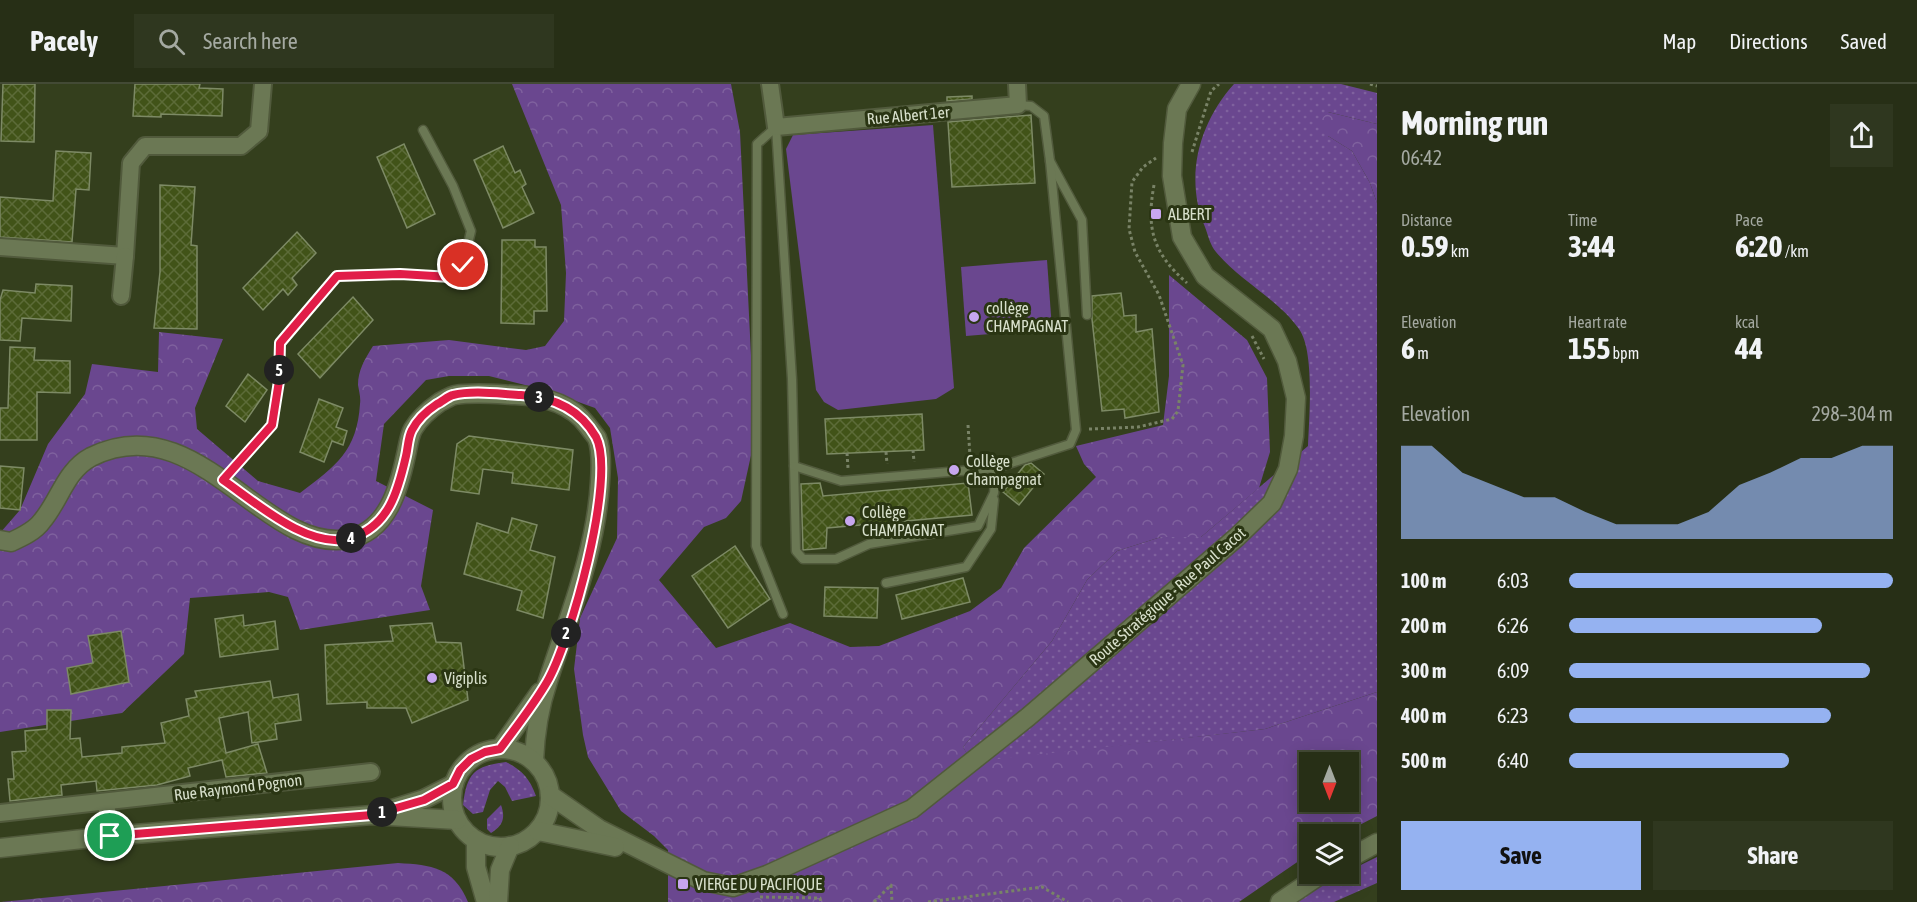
<!DOCTYPE html>
<html lang="en">
<head>
<meta charset="utf-8">
<style>
  body { margin:0; font-family:"Asap Condensed",sans-serif; background:#2f371f; color:#f1f3f6; height:100vh; display:flex; flex-direction:column; font-size:22px; white-space:nowrap }
  * { box-sizing:border-box; margin:0 }
  p { font-size:20px; color:#a4a9a1 }
  .icon { flex:none; width:33px; height:33px; fill:none; stroke:currentColor; stroke-width:2; stroke-linecap:round; stroke-linejoin:round }
  .map { position:relative; flex:1; overflow:hidden }
  .side { display:flex; flex-direction:column; background:#272f16; width:540px }
  .side>* { flex:none }
  .needle { width:39px; rotate:180deg }
  .tools { position:absolute; left:1299px; top:668px; display:grid; gap:12px }
  .tools a { display:grid; place-items:center; width:60px; height:60px; border-radius:0px; background:#272f16; box-shadow:0 3px 15px #0003,0 0 0 2px #434a35; font-size:30px }
  .pin { position:absolute; display:grid; place-items:center; width:51px; height:51px; color:#fff; margin:-26px; border:3px solid #fff; border-radius:50%; box-shadow:0 2px 6px #0007 }
  .km { position:absolute; width:30px; height:30px; margin:-15px; border-radius:50%; background:#222; color:#fff; font-size:16px; line-height:30px; text-align:center }
  .round { display:grid; place-items:center; flex:none; width:63px; height:63px; border-radius:0px; background:#2f371f }
  .overview { display:flex; align-items:center; justify-content:space-between; height:102px; padding:0 24px }
  h1 { font-size:33px; font-weight:700; line-height:45px }
  .figures { display:grid; grid-template-columns:repeat(3,1fr); gap:9px; height:102px; padding:6px 24px }
  .figures div { display:grid; align-content:center }
  .figures b { font-size:30px; font-weight:700 }
  .figures small { font-size:16px; font-weight:400 }
  .figures p { font-size:16px }
  .chart { height:168px; padding:12px 24px }
  .chart p { display:flex; justify-content:space-between }
  .chart svg { width:100%; height:108px; margin-top:6px; fill:#95b2f1; opacity:.7 }
  .primary-button { display:flex; gap:12px; margin-top:auto; padding:12px 24px }
  .primary-button a { flex:1; height:69px; border-radius:0px; background:#95b2f1; color:#111; font-size:24px; font-weight:700; line-height:69px; text-align:center }
  .primary-button a+a { background:#2f371f; color:#f1f3f6 }
  ul { padding:0 24px; list-style:none; font-size:20px }
  li { display:grid; grid-template-columns:96px 72px 1fr; align-items:center; height:45px }
  li i { height:15px; border-radius:8px; background:#95b2f1 }
  header { display:flex; align-items:center; gap:36px; box-sizing:border-box; height:84px; padding:0 30px; background:#272f16; border-bottom:2px solid #434a35 }
  header strong { font-size:28px }
  nav { display:flex; gap:33px; margin-inline-start:auto; font-size:21px }
  .search { width:420px; height:54px; background:#2f371f; display:flex; align-items:center; gap:15px; box-sizing:border-box; padding:0 21px; border-radius:0px; color:#a4a9a1; font-size:22px }
  main { display:flex; flex:1; min-height:0 }
  .map>svg:first-child { display:block }
  .grass { fill:url(#grass-dots) }
  .forest { fill:url(#forest-crowns); fill-rule:evenodd }
  .garden { fill:#6a478f }
  .building { fill:url(#building-cross-hatch); stroke:#7d8a65; stroke-width:1.5 }
  .lines { fill:none; stroke-linecap:round; stroke-linejoin:round }
  .lane-casing { stroke:#515a3c; stroke-width:11 }
  .street-casing { stroke:#515a3c; stroke-width:20 }
  .secondary-casing { stroke:#515a3c; stroke-width:21 }
  .path { stroke:#798367; stroke-width:3; stroke-dasharray:3 3; stroke-linecap:butt }
  .lane { stroke:#6b7854; stroke-width:8 }
  .street { stroke:#6b7854; stroke-width:16 }
  .secondary { stroke:#6b7854; stroke-width:18 }
  .route-casing { stroke:#fff; stroke-width:12 }
  .route { stroke:#e11d48; stroke-width:8 }
  .poi-dot { fill:#c7a6ef; stroke:#2a3513; stroke-width:2 }
  .labels { text-anchor:middle; stroke-width:6; stroke-linejoin:round; paint-order:stroke }
  .street-label { font-size:16px; fill:#d8e0cc; stroke:#2a3513 }
  .poi-label { font-size:16px; fill:#d8e0cc; stroke:#2a3513; text-anchor:start }
</style>
</head>
<body>
<header>
<strong>Pacely</strong>
<div class="search"><svg class="icon" aria-label="search" viewBox="0 0 24 24"><circle cx="10" cy="10" r="6"/><path d="M15 15l6 6"/></svg>Search here</div>
<nav><a>Map</a><a>Directions</a><a>Saved</a></nav>
</header>
<main>
<div class="map">
<svg width="1377" height="818" viewBox="0 0 1377 818">
  <defs>
    <pattern id="grass-dots" width="8" height="8" patternUnits="userSpaceOnUse" patternTransform="scale(1.5)"><rect width="8" height="8" fill="#6a478f"/><path d="M2 2h.1M6 6h.1" fill="none" stroke="#7f619e" stroke-width="1.8" stroke-linecap="round"/></pattern>
    <pattern id="forest-crowns" width="20" height="18" patternUnits="userSpaceOnUse" patternTransform="scale(1.5)"><rect width="20" height="18" fill="#6a478f"/><path d="M2 6a3 3 0 1 1 6 0M12 15a3 3 0 1 1 6 0" fill="none" stroke="#7f619e"/></pattern>
    <pattern id="building-cross-hatch" width="8" height="8" patternUnits="userSpaceOnUse" patternTransform="scale(1.5)"><rect width="8" height="8" fill="#415318"/><path d="M0 0l8 8M0 8l8-8" fill="none" stroke="#5c6b38"/></pattern>
  </defs>
  <rect width="100%" height="100%" fill="#343f1d"/>
  <g class="grass">
    <path d="M 1234,0 L 1341,0 L 1377,9 L 1377,40 L 1328,28 L 1328,52 L 1352,67 L 1370,99 L 1377,119 L 1377,608 L 1265,645 L 972,679 L 963,663 L 1052,557 L 1087,496 L 1117,467 L 1161,453 L 1201,453 L 1308,362 C 1309,335 1315,267 1299,245 C 1278,215 1240,197 1216,168 C 1210,161 1208,151 1205,143 C 1184,93 1199,39 1234,0 Z"/>
    <path d="M 506,678 C 522,686 530,695 536,712 L 512,717 L 505,703 L 498,697 L 490,706 L 483,728 L 473,730 L 463,721 C 467,689 474,682 506,678 Z"/>
    <path d="M 501,721 C 506,735 502,742 491,749 L 487,745 L 487,735 Z"/>
    <polygon points="1377,773 1377,799 1334,818 1297,818 1300,811"/>
  </g>
  <g class="forest">
    <path d="M 512,0 L 731,0 L 740,48 L 755,353 L 741,417 L 726,434 L 704,443 L 659,496 L 716,564 L 790,539 L 850,563 L 879,562 L 970,527 L 1001,504 L 1024,464 L 1096,393 L 1084,380 L 1076,362 L 1163,341 L 1169,292 L 1169,191 L 1247,256 L 1267,294 L 1270,368 L 1259,404 L 1201,453 L 1161,453 L 1117,467 L 1087,496 L 1052,557 L 963,663 L 972,678 L 1265,645 L 1377,608 L 1377,732 L 1342,750 L 1310,750 L 1309,770 L 1239,818 L 668,818 L 668,766 L 654,752 L 621,727 L 588,673 L 583,651 L 574,585 L 580,534 L 617,454 L 618,394 L 610,344 L 595,324 L 545,306 L 489,292 L 449,292 L 426,296 L 384,340 L 376,397 L 433,426 L 421,502 L 430,526 L 300,546 L 288,513 L 269,508 L 190,514 L 184,570 L 122,629 L 0,648 L 0,449 L 20,426 L 48,360 L 85,310 L 92,280 L 158,288 L 159,248 L 223,255 L 195,324 L 197,345 L 258,397 L 300,409 C 336,382 357,367 360,320 C 361,314 359,307 358,301 C 358,286 365,275 373,262 L 449,256 L 526,266 L 545,262 L 564,237 L 566,189 L 561,121 ZM 1310,678 L 1348,678 L 1348,717 L 1310,717 Z"/>
    <polygon points="1328,28 1377,40 1377,119 1370,99 1352,67 1328,52 1319,37"/>
    <path d="M 398,779 C 432,781 453,783 468,818 L 1,818 Z"/>
  </g>
  <g class="garden">
    <polygon points="933,41 954,304 936,315 838,326 824,318 816,306 786,65 793,51"/>
    <polygon points="1047,176 1052,245 966,252 961,183"/>
  </g>
  <g class="building">
    <polygon points="3,0 35,0 34,58 1,57"/>
    <polygon points="135,0 200,0 199,4 223,5 222,32 161,30 161,33 133,32"/>
    <polygon points="972,12 972,15 947,17 947,13"/>
    <polygon points="1031,31 1035,99 952,103 948,38"/>
    <polygon points="404,60 435,130 407,144 377,73"/>
    <polygon points="503,62 515,89 520,86 526,100 522,103 534,129 503,144 474,76"/>
    <polygon points="56,67 91,69 89,106 76,105 72,158 0,153 0,113 53,117"/>
    <polygon points="160,101 195,103 191,161 197,162 197,245 154,244 160,188"/>
    <polygon points="297,148 316,169 292,194 297,201 288,211 283,205 263,226 243,204"/>
    <polygon points="502,156 535,156 535,163 546,163 547,227 534,227 534,240 501,239"/>
    <polygon points="36,200 72,202 71,237 22,234 20,257 0,256 0,216 3,206 35,209"/>
    <polygon points="1121,209 1124,232 1136,231 1136,248 1152,245 1159,328 1125,334 1124,325 1102,327 1092,235 1092,212"/>
    <polygon points="353,213 373,236 320,294 298,270"/>
    <polygon points="10,263 35,264 34,276 70,277 70,309 37,308 37,356 0,356 0,324 8,324"/>
    <polygon points="248,290 267,306 245,338 226,322"/>
    <polygon points="319,315 343,324 336,343 347,347 343,361 332,357 324,378 300,368"/>
    <polygon points="922,330 924,366 827,370 825,335"/>
    <polygon points="469,352 573,366 569,406 512,399 513,389 483,385 479,410 451,406 457,360"/>
    <polygon points="1031,379 1044,390 1019,421 1003,408 1025,381"/>
    <polygon points="0,382 24,384 20,426 0,424"/>
    <polygon points="820,399 823,412 968,399 972,431 827,444 826,464 803,466 801,400"/>
    <polygon points="512,434 537,441 530,466 555,473 543,534 517,526 522,507 464,490 477,439 508,449"/>
    <polygon points="735,462 770,515 728,544 692,492"/>
    <polygon points="963,494 970,518 902,535 896,511"/>
    <polygon points="825,503 878,504 877,534 824,532"/>
    <polygon points="243,531 244,542 275,537 278,565 220,573 215,535"/>
    <polygon points="432,539 436,558 461,559 468,616 412,639 406,624 367,624 367,618 327,620 325,561 393,557 390,542"/>
    <polygon points="121,547 129,598 71,610 67,584 93,579 88,552"/>
    <polygon points="270,597 273,614 298,610 301,636 275,640 277,655 252,659 248,628 219,634 226,669 258,660 267,689 226,693 222,676 188,684 190,692 157,701 97,707 96,697 61,701 62,711 10,717 8,695 14,695 12,668 26,667 25,647 47,645 47,626 71,626 70,655 80,654 82,673 122,669 122,663 165,659 161,639 189,632 186,615 197,613 195,607"/>
  </g>
  <g class="lines">
    <defs>
      <g id="lane">
        <polyline points="1018,21 1031,22 1044,32 1050,77 1082,136 1087,231"/>
        <polyline points="776,43 792,295 796,467 803,475 836,475 869,460 978,442 994,409 996,384 1070,360 1076,346 1050,77"/>
        <polyline points="776,43 757,60 756,462 783,530"/>
        <polyline points="794,382 841,397 996,384"/>
        <polyline points="223,396 272,341 279,297 280,259 337,192 401,190 451,193 463,181 471,147 453,102 423,46"/>
        <polyline points="886,499 966,483 991,445 994,416"/>
      </g>
      <g id="street">
        <polyline points="770,0 776,43 1018,21 1017,0"/>
        <polyline points="0,163 125,172 131,79 145,62 241,62 259,47 263,0"/>
        <polyline points="121,212 125,172"/>
        <polyline points="106,718 110,752"/>
        <polyline points="0,729 371,688"/>
      </g>
      <g id="secondary">
        <path d="M 0,456 L 11,458 C 22,453 35,447 42,437 C 60,416 65,387 91,373 C 197,320 264,470 348,455 C 388,447 399,404 406,371 C 408,363 409,352 413,345 C 420,333 430,325 440,318 C 445,316 450,312 455,311 C 474,308 495,310 515,311 C 542,312 570,318 587,341 C 590,345 594,350 597,354 C 602,367 601,384 600,398 C 596,468 569,531 548,597 C 539,624 535,650 534,677"/>
        <polyline points="500,665 540,608"/>
        <circle cx="501" cy="714" r="49"/>
        <polyline points="550,711 599,745 703,797 733,803 767,791 912,725 1028,633 1237,453 1272,419 1288,385 1294,352 1296,314 1287,277 1272,245 1205,192 1182,153 1172,92 1173,59 1177,25 1191,0"/>
        <polyline points="386,727 424,715 454,700"/>
        <polyline points="538,747 615,763"/>
        <polyline points="476,756 476,783 486,818"/>
        <polyline points="0,764 110,752 372,731 457,736"/>
        <polyline points="1348,775 1377,759"/>
        <polyline points="498,818 500,786 510,762"/>
        <polyline points="1280,818 1323,789"/>
      </g>
    </defs>
    <use href="#lane" class="lane-casing"/>
    <use href="#street" class="street-casing"/>
    <use href="#secondary" class="secondary-casing"/>
    <g class="path">
      <polyline points="1370,0 1377,2"/>
      <polyline points="1192,68 1211,7 1219,0"/>
      <path d="M 1154,101 C 1146,145 1153,169 1187,199"/>
      <polyline points="1252,252 1264,275"/>
      <polyline points="968,341 970,372"/>
      <polyline points="1089,345 1138,343 1172,335 1178,327 1183,281 1159,211 1135,168 1129,145 1132,98 1143,83 1156,74"/>
      <polyline points="913,366 914,378"/>
      <polyline points="886,368 887,380"/>
      <polyline points="847,369 848,384"/>
      <polyline points="760,813 820,814 821,818"/>
      <polyline points="874,818 891,801 892,818"/>
      <polyline points="928,818 1042,803 1068,818"/>
    </g>
    <use href="#lane" class="lane"/>
    <use href="#street" class="street"/>
    <use href="#secondary" class="secondary"/>
  </g>
  <g class="lines">
    <defs>
      <path id="route" d="M 110,752 L 372,731 L 424,716 L 453,700 L 460,686 L 471,675 L 485,668 L 500,665 C 516,643 533,622 547,598 C 570,559 617,393 596,353 C 580,325 552,313 521,311 C 500,310 473,306 453,311 C 448,312 442,318 437,320 C 428,326 417,336 412,346 C 408,353 408,364 406,372 C 398,407 389,442 351,454 C 310,467 255,418 223,396 L 272,341 L 279,297 L 280,259 L 337,192 L 400,190 L 451,193 L 463,181"/>
    </defs>
    <use href="#route" class="route-casing"/>
    <use href="#route" class="route"/>
  </g>
  <g class="poi-dot">
    <rect x="1150" y="124" width="12" height="12" rx="3"/>
    <circle cx="974" cy="233" r="6"/>
    <circle cx="954" cy="386" r="6"/>
    <circle cx="850" cy="437" r="6"/>
    <circle cx="432" cy="594" r="6"/>
    <rect x="677" y="794" width="12" height="12" rx="3"/>
  </g>
  <g class="labels">
    <g class="street-label">
      <text transform="translate(908 31) rotate(-5)" y="6">Rue Albert 1er</text>
      <text transform="translate(1167 512) rotate(-41)" y="6">Route Stratégique - Rue Paul Cacot</text>
      <text transform="translate(238 703) rotate(-7)" y="6">Rue Raymond Pognon</text>
    </g>
    <g class="poi-label">
      <text x="1168" y="136">ALBERT</text>
      <text x="986" y="230">collège<tspan x="986" dy="18">CHAMPAGNAT</tspan></text>
      <text x="966" y="383">Collège<tspan x="966" dy="18">Champagnat</tspan></text>
      <text x="862" y="434">Collège<tspan x="862" dy="18">CHAMPAGNAT</tspan></text>
      <text x="444" y="600">Vigiplis</text>
      <text x="695" y="806">VIERGE DU PACIFIQUE</text>
    </g>
  </g>
</svg>
<div class="tools">
<a><svg class="needle" viewBox="-14 -14 28 28"><path d="M0-13l5 13h-10z" fill="#e53935"/><path d="M0 13l5-13h-10z" fill="#a4a9a1"/></svg></a>
<a><svg class="icon" aria-label="layers" viewBox="0 0 24 24"><path d="M12 4l9 5-9 5-9-5zM3 14l9 5 9-5"/></svg></a>
</div>
<div class="pin" style="left:110px;top:752px;background:#1e9e55"><svg class="icon" aria-label="arrive" viewBox="0 0 24 24"><path d="M6 21V4h12l-3 4 3 4H6"/></svg></div>
<div class="pin" style="left:463px;top:181px;background:#d93025"><svg class="icon" aria-label="check" viewBox="0 0 24 24"><path d="M5 12l5 5 9-10"/></svg></div>
<b class="km" style="left:382px;top:728px">1</b>
<b class="km" style="left:566px;top:549px">2</b>
<b class="km" style="left:539px;top:313px">3</b>
<b class="km" style="left:351px;top:454px">4</b>
<b class="km" style="left:279px;top:286px">5</b>
</div>
<section class="side">
<div class="overview"><div><h1>Morning run</h1><p>06:42</p></div><a class="round"><svg class="icon" aria-label="share" viewBox="0 0 24 24"><path d="M12 15V3M7 8l5-5 5 5M5 13v7h14v-7"/></svg></a></div>
<div class="figures">
<div><p>Distance</p><b>0.59<small> km</small></b></div>
<div><p>Time</p><b>3:44</b></div>
<div><p>Pace</p><b>6:20<small> /km</small></b></div>
</div>
<div class="figures">
<div><p>Elevation</p><b>6<small> m</small></b></div>
<div><p>Heart rate</p><b>155<small> bpm</small></b></div>
<div><p>kcal</p><b>44</b></div>
</div>
<div class="chart"><p><span>Elevation</span>298–304 m</p>
<svg viewBox="0 0 160 44" preserveAspectRatio="none"><path d="M0 44V6L10 6L20 17L30 22L40 27L50 27L60 33L70 38L80 38L90 38L100 33L110 22L120 17L130 11L140 11L150 6L160 6V44z"/></svg>
</div>
<ul>
<li><b>100 m</b>6:03<i style="width:100%"></i></li>
<li><b>200 m</b>6:26<i style="width:78%"></i></li>
<li><b>300 m</b>6:09<i style="width:93%"></i></li>
<li><b>400 m</b>6:23<i style="width:81%"></i></li>
<li><b>500 m</b>6:40<i style="width:68%"></i></li>
</ul>
<div class="primary-button"><a>Save</a><a>Share</a></div>
</section>
</main>
</body>
</html>
